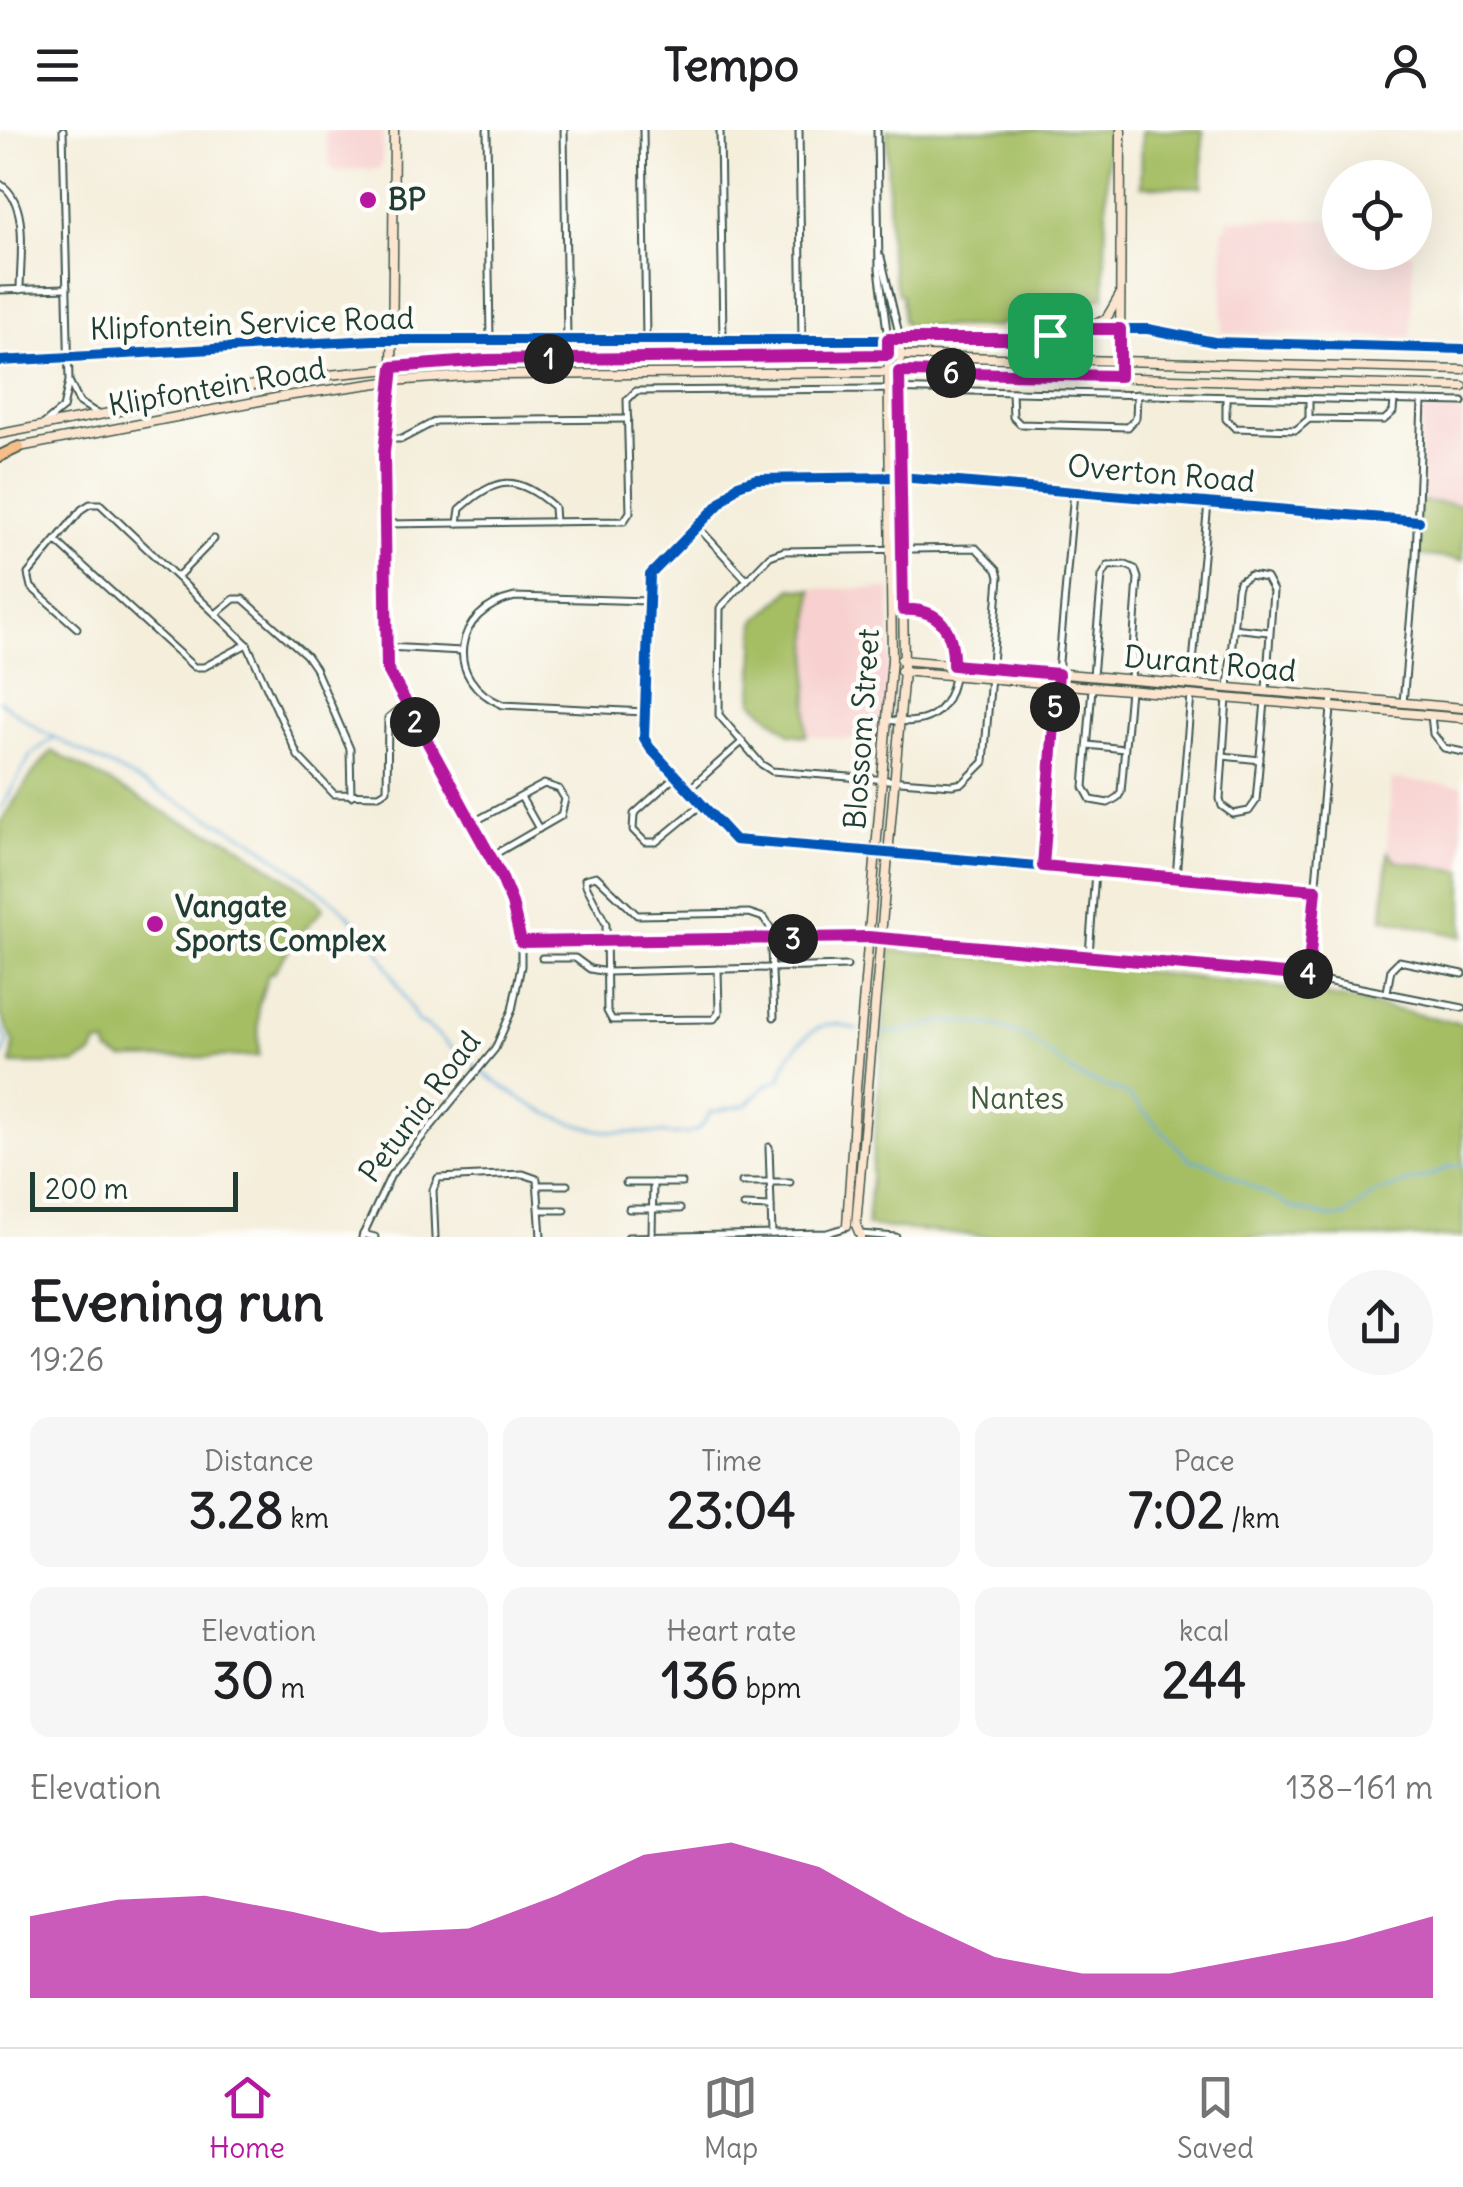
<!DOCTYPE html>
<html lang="en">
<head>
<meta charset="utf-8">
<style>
  body { margin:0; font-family:Delius,sans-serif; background:#f6f6f6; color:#202124; height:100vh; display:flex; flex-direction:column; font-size:38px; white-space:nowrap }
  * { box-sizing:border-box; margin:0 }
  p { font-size:32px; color:#757577 }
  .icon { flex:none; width:55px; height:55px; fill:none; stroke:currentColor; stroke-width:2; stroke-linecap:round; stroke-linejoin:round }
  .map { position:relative; height:1107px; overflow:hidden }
  .details { display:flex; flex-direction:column; background:#fff; flex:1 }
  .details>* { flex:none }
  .fabs { position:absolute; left:1322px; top:30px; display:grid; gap:20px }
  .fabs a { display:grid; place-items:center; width:110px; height:110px; border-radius:50%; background:#fff; box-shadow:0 10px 40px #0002; font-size:50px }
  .scale { position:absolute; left:30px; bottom:25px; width:208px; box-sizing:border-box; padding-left:10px; border:5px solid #1f3d34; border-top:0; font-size:28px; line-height:35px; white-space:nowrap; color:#1f3d34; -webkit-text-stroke:8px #fdfcf7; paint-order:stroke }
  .pin { position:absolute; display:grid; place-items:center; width:85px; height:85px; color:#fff; margin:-42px; border-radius:20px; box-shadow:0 5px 15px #0006 }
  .km { position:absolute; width:50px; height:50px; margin:-25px; border-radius:50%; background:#222; color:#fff; font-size:28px; line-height:50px; text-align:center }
  .round { display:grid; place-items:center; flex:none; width:105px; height:105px; border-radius:52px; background:#f6f6f6 }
  .headline { display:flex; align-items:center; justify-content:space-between; height:170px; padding:0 30px }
  h1 { font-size:55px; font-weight:800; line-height:75px }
  .stats { display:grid; grid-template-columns:repeat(3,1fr); gap:15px; height:170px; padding:10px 30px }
  .stats div { display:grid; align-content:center; border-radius:20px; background:#f6f6f6; text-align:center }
  .stats b { font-size:50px; font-weight:800 }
  .stats small { font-size:28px; font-weight:400 }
  .stats p { font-size:28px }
  .chart { height:280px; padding:20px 30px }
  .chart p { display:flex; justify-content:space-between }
  .chart svg { width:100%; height:180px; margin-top:10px; fill:#b5179e; opacity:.7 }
  header { display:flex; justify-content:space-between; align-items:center; height:130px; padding:0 30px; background:#fff; font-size:45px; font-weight:800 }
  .dock { display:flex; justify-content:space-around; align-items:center; height:140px; border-top:2px solid #e0e0e0; background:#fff; font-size:28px; color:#757577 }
  .dock a { display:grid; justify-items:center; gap:5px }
  .dock .selected { color:#b5179e }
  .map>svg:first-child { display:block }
  .built { fill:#f7d0cf }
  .green { fill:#a5be64; stroke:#627e4c; stroke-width:2.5 }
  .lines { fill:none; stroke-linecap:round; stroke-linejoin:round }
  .stream { stroke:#64acdb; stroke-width:2.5 }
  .street-casing { stroke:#3f584d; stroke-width:9 }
  .secondary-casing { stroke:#3f584d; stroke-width:11 }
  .highway-casing { stroke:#3f584d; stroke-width:14 }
  .street { stroke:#fff; stroke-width:5 }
  .secondary { stroke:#fbe5cf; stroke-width:8 }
  .highway { stroke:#f6be86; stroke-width:10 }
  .cycleway-casing { stroke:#fdfcf7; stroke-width:16 }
  .cycleway { stroke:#0057b8; stroke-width:10 }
  .route-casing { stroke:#fff; stroke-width:20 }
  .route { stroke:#b5179e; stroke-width:12 }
  .poi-dot { fill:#b5179e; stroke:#fdfcf7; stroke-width:4 }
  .labels { text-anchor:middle; stroke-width:9; stroke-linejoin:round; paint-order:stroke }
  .poi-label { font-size:30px; font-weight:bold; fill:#1f3d34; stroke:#fdfcf7; text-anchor:start }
  .street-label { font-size:30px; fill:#1f3d34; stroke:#fdfcf7 }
  .park-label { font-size:30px; fill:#405d40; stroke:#fdfcf7 }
</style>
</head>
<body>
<header><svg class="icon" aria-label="menu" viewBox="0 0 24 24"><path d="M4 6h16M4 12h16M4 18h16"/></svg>Tempo<svg class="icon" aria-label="person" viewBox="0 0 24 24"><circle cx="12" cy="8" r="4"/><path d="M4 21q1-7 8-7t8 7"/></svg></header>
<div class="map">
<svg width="1463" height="1107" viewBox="0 0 1463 1107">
  <rect width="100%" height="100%" fill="#fdfcf7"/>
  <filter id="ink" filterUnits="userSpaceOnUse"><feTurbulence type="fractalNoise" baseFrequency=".01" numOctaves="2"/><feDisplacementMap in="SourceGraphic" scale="20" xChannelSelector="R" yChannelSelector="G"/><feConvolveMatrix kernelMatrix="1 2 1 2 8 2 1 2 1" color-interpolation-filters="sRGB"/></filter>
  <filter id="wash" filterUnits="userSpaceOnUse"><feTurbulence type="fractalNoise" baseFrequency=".0048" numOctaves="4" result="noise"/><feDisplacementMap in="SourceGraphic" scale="40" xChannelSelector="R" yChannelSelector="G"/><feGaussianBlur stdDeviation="2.25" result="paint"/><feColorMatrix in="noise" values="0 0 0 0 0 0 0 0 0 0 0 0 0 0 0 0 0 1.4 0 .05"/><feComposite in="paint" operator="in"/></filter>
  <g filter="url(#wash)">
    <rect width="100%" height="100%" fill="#f4eedb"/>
    <g class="built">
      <polygon points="325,0 383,0 382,34 378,39 335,41 330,36"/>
      <polygon points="1227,89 1340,90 1340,122 1413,123 1411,208 1222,203 1223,98 1227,98"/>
      <polygon points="1422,272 1463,272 1463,430 1419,391"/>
      <polygon points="792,458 891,459 886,613 790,604 753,572 756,491"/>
      <polygon points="1392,649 1463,656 1463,808 1381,790"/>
    </g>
    <g class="green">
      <polygon points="887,0 1108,0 1104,168 1041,176 995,197 908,197 903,192 902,165 898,164 889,124"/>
      <polygon points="1142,0 1203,0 1202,57 1141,56"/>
      <polygon points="1419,371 1463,375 1463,430 1417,425"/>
      <polygon points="792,458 812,460 806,606 790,604 753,572 756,491"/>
      <polygon points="52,621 181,691 232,711 316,769 323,779 295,810 273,843 269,842 258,876 259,926 123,929 109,922 106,914 97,914 92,925 74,934 11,934 14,912 0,884 0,693 33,643"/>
      <polygon points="1388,722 1397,731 1463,741 1463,807 1383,788"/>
      <polygon points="890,820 1112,838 1306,861 1463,894 1463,1107 994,1107 867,1096"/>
    </g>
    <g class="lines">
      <g class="stream">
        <path d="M 0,571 L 40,600 L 254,711 L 335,772 L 373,810 L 418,892 L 427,896 C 480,941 534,990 605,1001 C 621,1004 636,1002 652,1003 C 679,1004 698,1011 710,982 L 746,975 L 765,956 L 781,949 C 784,926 809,895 834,894 C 842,894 850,898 857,900"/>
        <polyline points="0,680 31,625 54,607"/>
        <polyline points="0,896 8,912 0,931"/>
        <polyline points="865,902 896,903 947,891 996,896 1028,908 1078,946 1127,964 1189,1029 1209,1034 1293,1078 1329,1087 1345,1087 1373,1064 1432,1045 1451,1036 1463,1035"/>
      </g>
    </g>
  </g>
  <g filter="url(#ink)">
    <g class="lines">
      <defs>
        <g id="street">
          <polyline points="487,0 490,211"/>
          <polyline points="564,0 567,210"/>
          <polyline points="643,0 646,209"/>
          <polyline points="720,0 723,209"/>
          <polyline points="799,0 802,208"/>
          <polyline points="877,0 879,139 888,209"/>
          <path d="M 0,54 C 30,72 20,129 20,160"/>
          <polyline points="881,127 900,208"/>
          <polyline points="0,160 67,158"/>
          <polyline points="0,231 391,211"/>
          <polyline points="70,253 79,272 98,284"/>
          <polyline points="1012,262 1013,287 1020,294 1128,297 1136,288 1137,264"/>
          <polyline points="1226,267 1226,289 1235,298 1296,300 1309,289 1384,290 1393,282 1394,270"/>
          <polyline points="1309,268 1309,289"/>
          <polyline points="45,293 63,278 69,251 63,0"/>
          <polyline points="386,309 402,309 436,291 628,289"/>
          <path d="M 458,393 L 460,379 C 496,347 516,343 554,377 L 555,392"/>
          <polyline points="385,394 624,391 630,382 627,270 636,261 880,259 1463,272"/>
          <polyline points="697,396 746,449"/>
          <polyline points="56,411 194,537 204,537 247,514"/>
          <polygon points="976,418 997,440 999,447 984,632 963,653 952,655 772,641 761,634 719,585 720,478 770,426 784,421"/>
          <polyline points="178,446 214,409"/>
          <polyline points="217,483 234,469 243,469 306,525 315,538 350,619 351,666"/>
          <polyline points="77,498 31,457 28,444 82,379 90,374 100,374 247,514 298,626 334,664 379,665 387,660 388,588 405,574"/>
          <polyline points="1233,498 1269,502"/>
          <polyline points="386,517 462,521"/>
          <polyline points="1058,543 1074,362"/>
          <polyline points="1093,546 1102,446 1108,436 1126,435 1135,439 1138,448 1131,549"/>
          <polyline points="1191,554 1208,373"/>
          <polyline points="1092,558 1084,657 1091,670 1108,673 1118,667 1121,662 1130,560"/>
          <polyline points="1228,558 1237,459 1239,452 1250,445 1266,448 1273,461 1266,560"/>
          <polyline points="1227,568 1220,669 1222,676 1233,684 1249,681 1256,671 1265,571"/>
          <polyline points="1403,573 1416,426 1422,272"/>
          <path d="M 645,582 L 503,575 C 442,550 453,480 515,467 L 648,471"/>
          <polyline points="1431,585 1433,604 1444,618 1463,622"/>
          <path d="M 887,590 C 903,592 919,594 933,585 C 962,567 963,499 931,483 C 919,477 904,480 892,480"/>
          <polyline points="1088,615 1124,619"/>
          <polyline points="1223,626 1260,630"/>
          <polyline points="675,647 634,684 633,700 645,712 656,712 701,675"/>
          <polyline points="688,660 742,612"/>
          <polyline points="521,667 539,699"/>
          <polyline points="472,693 544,654 559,659 565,669 561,686 490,727"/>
          <polyline points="1043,736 1057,554"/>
          <polyline points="1176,747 1191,565"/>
          <polyline points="1316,760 735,710 650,618 644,608 650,445 738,355 756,349 900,347 1419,391"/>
          <polyline points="521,812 880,808 1275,841 1463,878"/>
          <polyline points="1089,825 1095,742"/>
          <polyline points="542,828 575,828 590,839 607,842 847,836"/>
          <polyline points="718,839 719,882 714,889 612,890 607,881 606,794 586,755 585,749 596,746 637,785 749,783 764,788 770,797 774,887"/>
          <polyline points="1308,846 1332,567"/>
          <polyline points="1387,862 1391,839 1399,831 1463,844"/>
          <polyline points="769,1017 772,1104"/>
          <polyline points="742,1052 790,1052"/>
          <polyline points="626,1053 682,1053"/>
          <polyline points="540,1055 567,1055"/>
          <polyline points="744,1076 771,1077"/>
          <polyline points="629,1079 680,1079"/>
          <polyline points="540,1080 565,1080"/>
          <polyline points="363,1104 375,1107"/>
          <polyline points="861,1104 896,1107"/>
          <polyline points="652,1105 653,1053"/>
          <polyline points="362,1107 391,1045 495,919 512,880 521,836 521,812 506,756 387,538 385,323 392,252"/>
          <polyline points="435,1107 433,1060 438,1048 523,1044 537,1049 541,1107"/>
          <polyline points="628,1107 827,1103 844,1098"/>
        </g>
        <g id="secondary">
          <polyline points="1090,197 1106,189 1120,165"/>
          <polyline points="393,211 990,210 1036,208 1086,199 1148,199 1214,212 1463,219"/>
          <polyline points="1120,246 1121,0"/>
          <polyline points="392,251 394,0"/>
          <polyline points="0,304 286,249 485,230 888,225 1463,240"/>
          <polyline points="14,318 286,266 392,251 479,245 912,242 1463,257"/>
          <polyline points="901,530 1463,578"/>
          <polyline points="901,541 1463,588"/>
          <polyline points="847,1095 856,958 892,529 888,209"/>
          <polyline points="861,1107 856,1095 904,541 900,209"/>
        </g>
        <polyline id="highway" points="0,326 19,317"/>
      </defs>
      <use href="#street" class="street-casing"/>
      <use href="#secondary" class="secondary-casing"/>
      <use href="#highway" class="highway-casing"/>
      <use href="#street" class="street"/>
      <use href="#secondary" class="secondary"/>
      <use href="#highway" class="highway"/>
      <defs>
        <g id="cycleway">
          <polyline points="0,231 373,210 990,210 1036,208 1086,199 1148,199 1214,212 1463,219"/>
          <polyline points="1316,760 735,710 650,618 644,608 650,445 738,355 756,349 900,347 1419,391"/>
        </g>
      </defs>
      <use href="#cycleway" class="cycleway-casing"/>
      <use href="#cycleway" class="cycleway"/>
    </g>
  </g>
  <g class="lines" filter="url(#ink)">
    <defs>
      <path id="route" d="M 1086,199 L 1120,199 L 1120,246 L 899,242 L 903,480 C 940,478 954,500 953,535 L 1058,544 L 1043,736 L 1316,760 L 1308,846 L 868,807 L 521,812 L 512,773 L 501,746 L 387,538 L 384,323 L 393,237 L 486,230 L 888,225 L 888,209 L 1018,209 Z"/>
    </defs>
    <use href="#route" class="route-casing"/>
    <use href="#route" class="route"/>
  </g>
  <g class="poi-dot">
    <circle cx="368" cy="70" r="10"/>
    <circle cx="155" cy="794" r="10"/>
  </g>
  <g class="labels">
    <g class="poi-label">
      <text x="388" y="80">BP</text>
      <text x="175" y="787">Vangate<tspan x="175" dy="34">Sports Complex</tspan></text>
    </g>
    <g class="street-label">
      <text transform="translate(252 194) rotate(-2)" y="10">Klipfontein Service Road</text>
      <text transform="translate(217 257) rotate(-10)" y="10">Klipfontein Road</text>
      <text transform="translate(1161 344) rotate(5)" y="10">Overton Road</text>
      <text transform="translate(1210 534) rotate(5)" y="10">Durant Road</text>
      <text transform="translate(862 599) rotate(-86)" y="10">Blossom Street</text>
      <text transform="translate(420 977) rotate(-53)" y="10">Petunia Road</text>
    </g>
    <g class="park-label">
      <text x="1017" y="979">Nantes</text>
    </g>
  </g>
</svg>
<div class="fabs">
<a><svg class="icon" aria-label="locate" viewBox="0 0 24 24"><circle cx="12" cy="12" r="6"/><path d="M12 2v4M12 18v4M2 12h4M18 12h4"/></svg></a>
</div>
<div class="scale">200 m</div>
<div class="pin" style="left:1050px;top:205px;background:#1e9e55"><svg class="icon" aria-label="arrive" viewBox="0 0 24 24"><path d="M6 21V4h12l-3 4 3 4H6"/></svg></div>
<b class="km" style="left:549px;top:229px">1</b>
<b class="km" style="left:415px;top:592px">2</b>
<b class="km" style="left:793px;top:809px">3</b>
<b class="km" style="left:1308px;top:844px">4</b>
<b class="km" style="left:1055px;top:577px">5</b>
<b class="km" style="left:951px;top:243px">6</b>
</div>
<section class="details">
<div class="headline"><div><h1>Evening run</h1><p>19:26</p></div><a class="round"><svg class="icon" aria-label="share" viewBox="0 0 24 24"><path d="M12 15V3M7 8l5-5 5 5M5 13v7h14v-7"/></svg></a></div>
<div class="stats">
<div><p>Distance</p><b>3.28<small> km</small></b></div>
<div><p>Time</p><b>23:04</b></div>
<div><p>Pace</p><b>7:02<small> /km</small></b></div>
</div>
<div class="stats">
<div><p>Elevation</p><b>30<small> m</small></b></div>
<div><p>Heart rate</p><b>136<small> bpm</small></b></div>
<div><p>kcal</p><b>244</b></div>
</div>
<div class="chart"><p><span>Elevation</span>138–161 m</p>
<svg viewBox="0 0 160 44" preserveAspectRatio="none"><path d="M0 44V24L10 20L20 19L30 23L40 28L50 27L60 19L70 9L80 6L90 12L100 24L110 34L120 38L130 38L140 34L150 30L160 24V44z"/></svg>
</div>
</section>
<nav class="dock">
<a class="selected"><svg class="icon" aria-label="home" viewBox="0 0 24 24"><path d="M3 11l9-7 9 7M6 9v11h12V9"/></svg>Home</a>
<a><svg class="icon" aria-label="map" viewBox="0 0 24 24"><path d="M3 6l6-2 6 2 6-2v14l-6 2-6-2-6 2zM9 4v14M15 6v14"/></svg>Map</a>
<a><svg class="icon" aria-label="saved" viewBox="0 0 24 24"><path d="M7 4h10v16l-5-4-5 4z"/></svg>Saved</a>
</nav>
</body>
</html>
